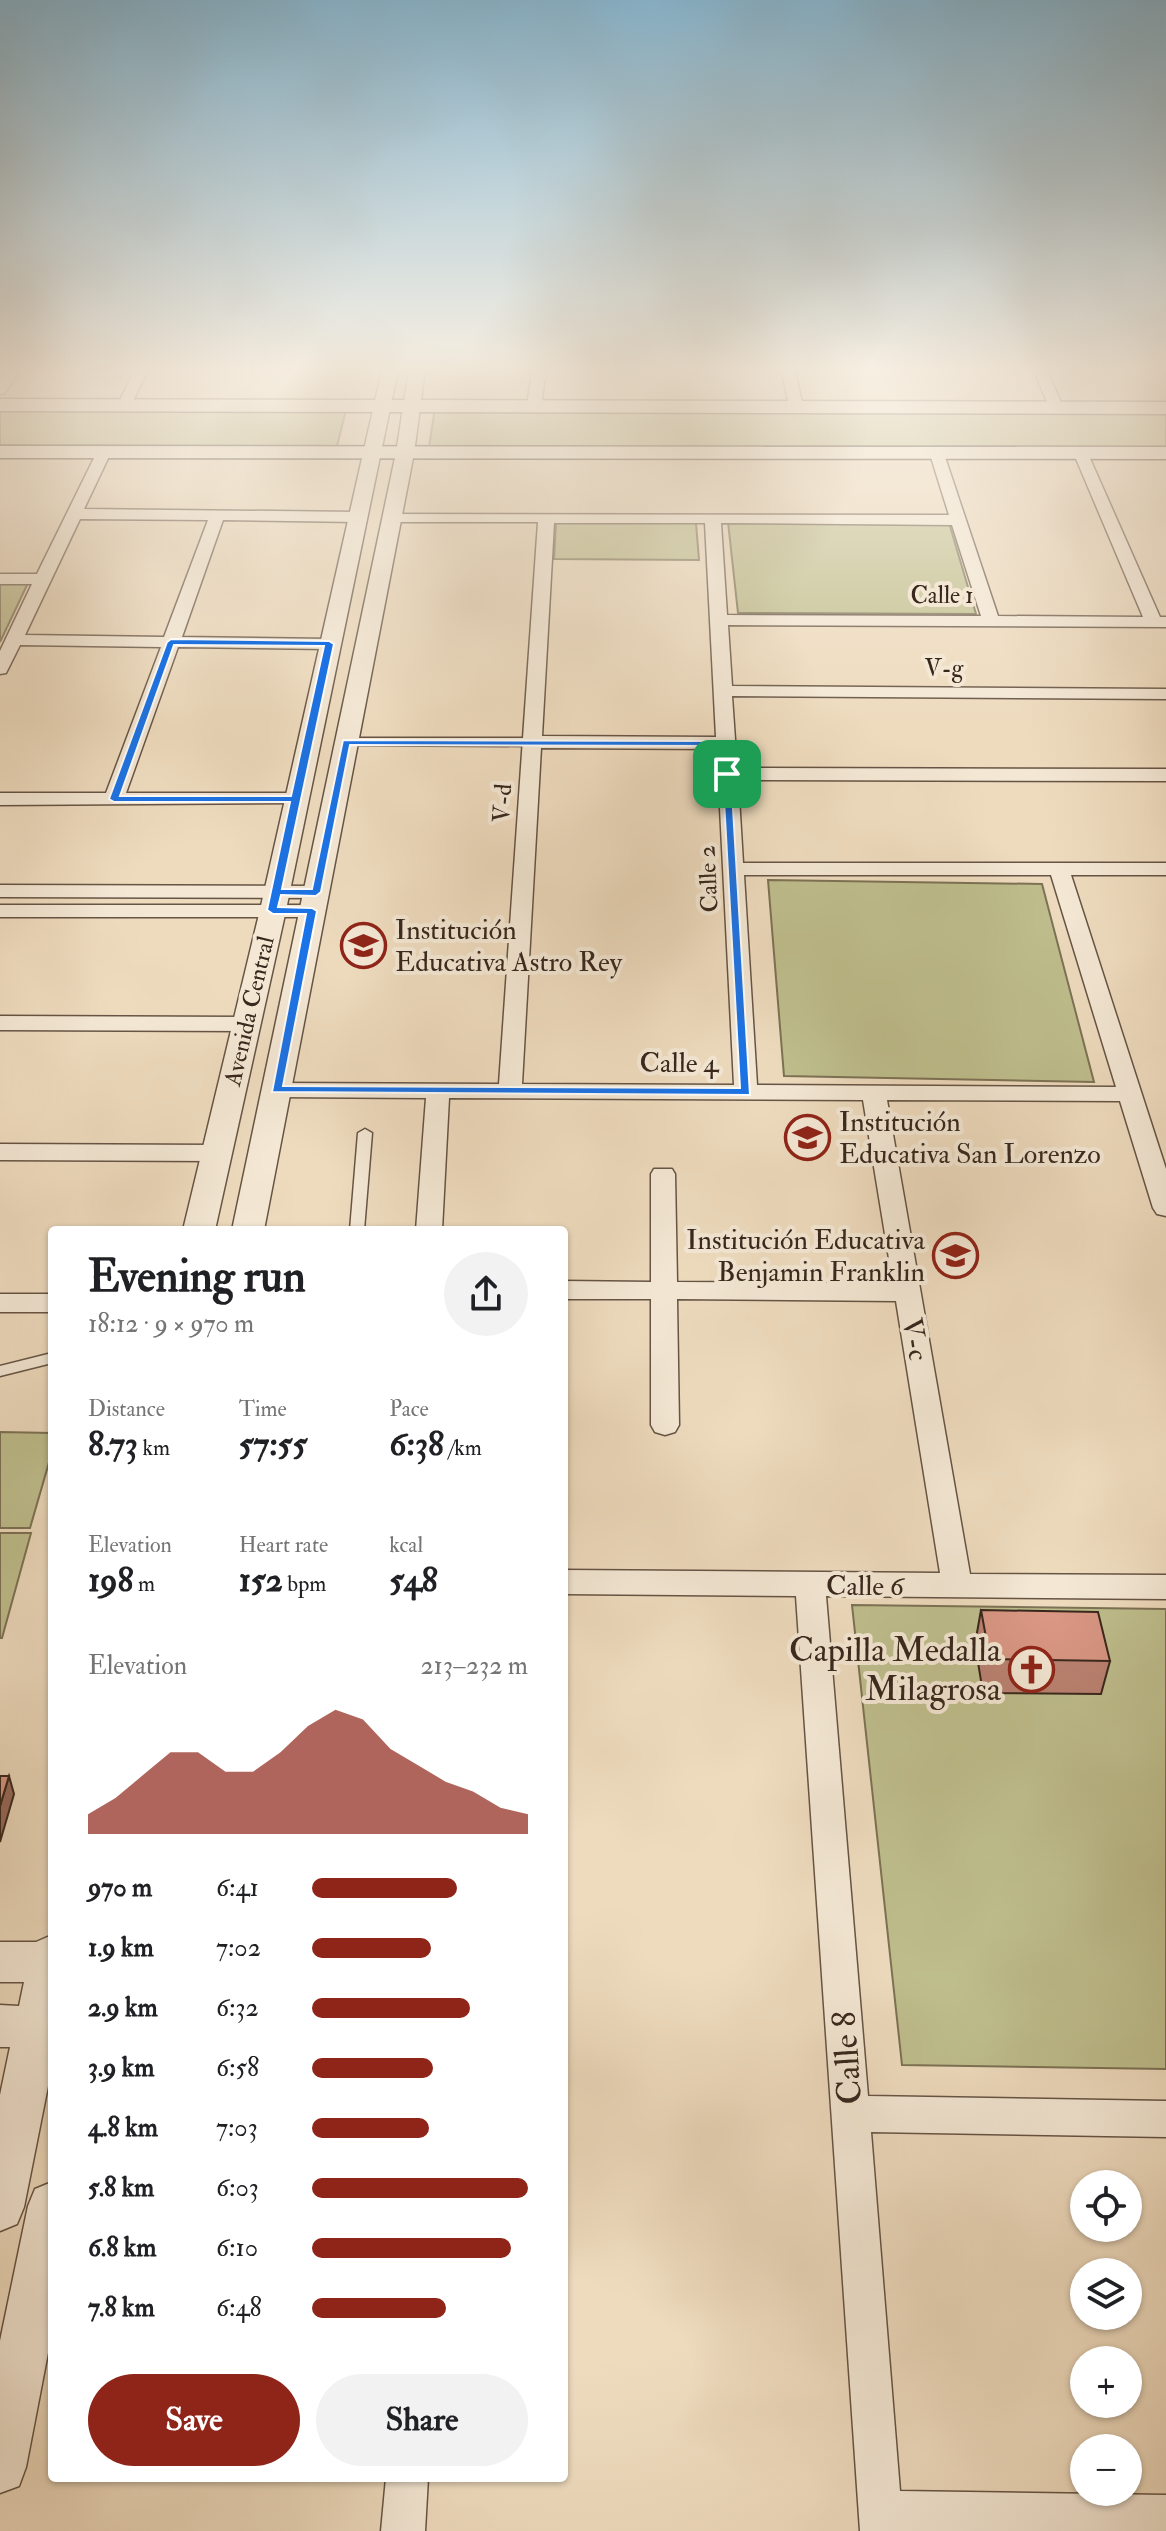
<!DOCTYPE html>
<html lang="en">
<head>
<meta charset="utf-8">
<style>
  body { margin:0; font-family:"IM FELL Double Pica",serif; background:#f2f2f2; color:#202124; height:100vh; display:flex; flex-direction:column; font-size:30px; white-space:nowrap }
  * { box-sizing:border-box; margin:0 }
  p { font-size:26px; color:#757577 }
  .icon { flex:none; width:44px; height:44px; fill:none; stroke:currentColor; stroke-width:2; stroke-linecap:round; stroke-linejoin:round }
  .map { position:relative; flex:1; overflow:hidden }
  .drawer { position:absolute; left:48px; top:1226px; width:520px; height:1256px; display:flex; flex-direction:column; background:#fff; border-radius:8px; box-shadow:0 2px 6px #0004 }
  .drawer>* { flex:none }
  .buttons { position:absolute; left:1070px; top:2170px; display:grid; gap:16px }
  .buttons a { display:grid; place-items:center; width:72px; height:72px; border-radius:50%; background:#fff; box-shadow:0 2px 6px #0004; font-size:40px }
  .pin { position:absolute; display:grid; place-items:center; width:68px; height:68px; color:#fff; margin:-34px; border-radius:16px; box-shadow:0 4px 12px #0006 }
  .round { display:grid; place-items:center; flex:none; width:84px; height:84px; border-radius:42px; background:#f2f2f2 }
  .overview { display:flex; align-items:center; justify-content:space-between; height:136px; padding:0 40px }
  h1 { font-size:44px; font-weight:700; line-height:60px }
  .stats { display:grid; grid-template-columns:repeat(3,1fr); gap:12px; height:136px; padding:8px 40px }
  .stats div { display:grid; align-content:center }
  .stats b { font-size:34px; font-weight:700 }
  .stats small { font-size:22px; font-weight:400 }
  .stats p { font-size:22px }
  .chart { height:224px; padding:16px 40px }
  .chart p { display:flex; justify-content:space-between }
  .chart svg { width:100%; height:144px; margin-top:8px; fill:#8f2418; opacity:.7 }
  .action { display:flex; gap:16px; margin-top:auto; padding:16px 40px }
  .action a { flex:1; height:92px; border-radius:48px; background:#8f2418; color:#fff; font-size:32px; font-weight:700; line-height:92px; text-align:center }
  .action a+a { background:#f2f2f2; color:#202124 }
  ul { padding:0 40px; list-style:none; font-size:26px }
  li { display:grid; grid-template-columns:128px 96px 1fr; align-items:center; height:60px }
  li i { height:20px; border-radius:10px; background:#8f2418 }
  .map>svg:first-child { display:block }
  .green { fill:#bfbe8d; stroke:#7c7255; stroke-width:2 }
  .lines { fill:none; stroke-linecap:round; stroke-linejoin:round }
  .service-casing { stroke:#665445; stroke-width:3 }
  .pedestrian-casing { stroke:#665445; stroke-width:3 }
  .minor-casing { stroke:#665445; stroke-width:3 }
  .tertiary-casing { stroke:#665445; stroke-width:3 }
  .secondary-casing { stroke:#38271d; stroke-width:3 }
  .service { fill:#f4e8d5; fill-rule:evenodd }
  .pedestrian { fill:#f4e8d5; fill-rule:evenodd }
  .minor { fill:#f4e8d5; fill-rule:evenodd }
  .tertiary { fill:#f4e8d5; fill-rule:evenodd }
  .secondary { fill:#f4e8d5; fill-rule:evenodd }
  .wall { fill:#bb8272; stroke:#38271d; stroke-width:2 }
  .shaded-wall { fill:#986a5c; stroke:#38271d; stroke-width:2 }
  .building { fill:#d99784; stroke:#38271d; stroke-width:2 }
  .route { fill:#1a73e8; stroke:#fff; stroke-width:2; fill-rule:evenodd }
  .labels { text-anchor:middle; stroke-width:8; stroke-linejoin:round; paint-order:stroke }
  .far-street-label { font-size:24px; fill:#38271d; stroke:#f4e8d5 }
  .poi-label { font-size:28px; fill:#38271d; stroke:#f4e8d5; text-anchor:start }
  .street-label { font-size:28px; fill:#38271d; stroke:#f4e8d5 }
  .near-poi-label { font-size:34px; fill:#38271d; stroke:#f4e8d5; text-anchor:end }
  .near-street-label { font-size:34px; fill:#38271d; stroke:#f4e8d5 }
</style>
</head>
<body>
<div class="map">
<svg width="1166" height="2531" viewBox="0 0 1166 2531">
  <rect width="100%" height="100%" fill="#eedbbe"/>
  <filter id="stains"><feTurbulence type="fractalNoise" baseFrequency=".0025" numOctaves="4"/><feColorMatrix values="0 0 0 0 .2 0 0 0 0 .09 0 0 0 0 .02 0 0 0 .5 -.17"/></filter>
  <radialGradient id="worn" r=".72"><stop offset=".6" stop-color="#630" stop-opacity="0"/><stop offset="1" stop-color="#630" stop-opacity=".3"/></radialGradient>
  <g class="green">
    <polygon points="435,408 1166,411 1166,450 429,447"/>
    <polygon points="0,409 346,410 337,446 0,445"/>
    <polygon points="556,522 696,523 699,560 554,559"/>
    <polygon points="728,522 949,523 976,614 738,613"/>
    <polygon points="0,582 28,583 0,642"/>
    <polygon points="768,880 1042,884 1094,1082 784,1076"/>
    <polygon points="0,1432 52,1433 52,1452 30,1528 0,1528"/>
    <polygon points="0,1533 31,1533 2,1638 0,1638"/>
    <polygon points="852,1605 1166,1609 1166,2069 902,2065"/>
  </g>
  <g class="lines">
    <defs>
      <g id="service">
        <polygon points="365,1129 372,1133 364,1230 350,1230 358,1133"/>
        <polygon points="52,1353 52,1363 0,1376 0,1366"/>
      </g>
      <polygon id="pedestrian" points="346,738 532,738 539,742 532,746 341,745 339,742"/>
      <g id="minor">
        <polygon points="7,370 20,370 5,393 0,394 0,379"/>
        <polygon points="135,370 148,370 129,409 119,409 117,406"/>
        <polygon points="532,370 546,370 541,406 534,410 527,406"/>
        <polygon points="782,370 795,370 803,407 801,410 791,410 789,407"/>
        <polygon points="1034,370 1047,370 1063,407 1061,410 1051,410 1049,407"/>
        <path d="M 104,448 L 111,452 L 84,509 L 358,512 L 366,517 L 358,522 L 223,520 L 182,637 L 329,639 L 338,644 L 329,649 L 178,647 L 126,793 L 295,793 L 302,795 L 305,799 L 302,803 L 0,805 L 0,793 L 106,793 L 161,647 L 20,645 L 6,673 L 0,674 L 0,651 L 32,584 L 0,584 L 0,574 L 37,574 L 97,452 ZM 80,519 L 208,520 L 164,637 L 25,635 Z"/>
        <path d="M 937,450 L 944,454 L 998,616 L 1143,617 L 1074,454 L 1081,450 L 1088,454 L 1160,617 L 1166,617 L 1166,627 L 728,625 L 732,686 L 1166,689 L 1166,699 L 732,696 L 737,768 L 1166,769 L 1166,781 L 738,780 L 743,863 L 1166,863 L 1166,875 L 1071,875 L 1166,1169 L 1166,1216 L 1157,1214 L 1153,1208 L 1120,1101 L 887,1100 L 970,1574 L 1166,1575 L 1166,1599 L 826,1596 L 868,2096 L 1166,2101 L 1166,2137 L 871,2132 L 900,2491 L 1166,2495 L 1166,2531 L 860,2531 L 796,1596 L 564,1594 L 564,1570 L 940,1573 L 896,1301 L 677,1299 L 679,1425 L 675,1432 L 665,1435 L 655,1432 L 651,1425 L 651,1299 L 564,1299 L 564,1281 L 651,1282 L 651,1174 L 654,1169 L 672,1169 L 675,1174 L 677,1282 L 893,1283 L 863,1100 L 449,1098 L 442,1230 L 416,1230 L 426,1098 L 276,1097 L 268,1095 L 264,1090 L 268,1085 L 276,1083 L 499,1084 L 538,522 L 391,522 L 383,517 L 385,514 L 949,515 L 930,454 ZM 554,523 L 705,523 L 716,737 L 542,736 ZM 721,523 L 952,525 L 981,616 L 727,615 ZM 541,748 L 717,749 L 734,1085 L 522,1084 ZM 744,875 L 1051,875 L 1116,1087 L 757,1085 Z"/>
        <polygon points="0,885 316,886 326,892 316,898 0,897"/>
        <polygon points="0,905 312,905 323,911 312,917 0,917"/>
        <polygon points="0,1016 245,1017 253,1019 256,1024 253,1029 245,1031 0,1030"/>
        <polygon points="0,1144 216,1145 225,1148 228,1153 225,1158 216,1161 0,1160"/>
        <rect x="0" y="1294" width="52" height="18"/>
        <polygon points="386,2478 428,2478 425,2531 381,2531"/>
      </g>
      <g id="tertiary">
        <polygon points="382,370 398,370 286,910 215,1230 183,1230 260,910"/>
        <polygon points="409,370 425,370 414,453 264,1230 232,1230 396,453"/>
        <polygon points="52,1935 52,2066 24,2207 17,2224 0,2231 0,2095 10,2047 0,2047 0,2005 19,2006 24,1982 0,1982 0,1942 36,1942"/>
        <polygon points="52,2182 52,2332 26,2467 19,2486 0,2493 0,2341 28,2206 35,2189"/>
      </g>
      <g id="secondary">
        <polygon points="0,399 1166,402 1166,414 0,411"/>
        <polygon points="0,446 1166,447 1166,459 0,458"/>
      </g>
    </defs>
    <use href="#service" class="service-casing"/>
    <use href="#pedestrian" class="pedestrian-casing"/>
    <use href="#minor" class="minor-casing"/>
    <use href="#tertiary" class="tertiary-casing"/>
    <use href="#secondary" class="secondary-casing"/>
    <use href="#service" class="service"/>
    <use href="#pedestrian" class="pedestrian"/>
    <use href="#minor" class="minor"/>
    <use href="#tertiary" class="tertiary"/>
    <use href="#secondary" class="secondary"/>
  </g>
  <polygon class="wall" points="981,1610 1110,1661 1101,1694 983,1693 975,1644"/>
  <polygon class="shaded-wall" points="9,1776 14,1794 0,1842 0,1806"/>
  <g class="building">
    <polygon points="981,1610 1098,1612 1110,1661 990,1659"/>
    <polygon points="0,1776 9,1776 0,1806"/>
  </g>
  <linearGradient id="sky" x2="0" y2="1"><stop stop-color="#88b7d1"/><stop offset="0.51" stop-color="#f7efe2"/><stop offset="1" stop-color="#f7efe2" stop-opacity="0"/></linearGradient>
  <rect width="1166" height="724" fill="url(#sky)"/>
  <path class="route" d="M 171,639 L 329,641 L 334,644 L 282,889 L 312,889 L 343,740 L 729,741 L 750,1095 L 272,1092 L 306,914 L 273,914 L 267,910 L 290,802 L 114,802 L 109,799 L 167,642 ZM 174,645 L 324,646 L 291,796 L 120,796 ZM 350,745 L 721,746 L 740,1088 L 283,1086 L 317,911 L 312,908 L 278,907 L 281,895 L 316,896 L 321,892 Z"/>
  <defs>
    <symbol id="school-ring" viewBox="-11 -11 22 22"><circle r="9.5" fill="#f4e8d5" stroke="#8f2418" stroke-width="1.5"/><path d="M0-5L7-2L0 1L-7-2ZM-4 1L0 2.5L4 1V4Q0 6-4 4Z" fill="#8f2418"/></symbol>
    <symbol id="church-ring" viewBox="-11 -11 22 22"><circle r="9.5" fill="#f4e8d5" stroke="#8f2418" stroke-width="1.5"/><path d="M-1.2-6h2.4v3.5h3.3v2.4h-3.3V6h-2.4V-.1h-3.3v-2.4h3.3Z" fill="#8f2418"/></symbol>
  </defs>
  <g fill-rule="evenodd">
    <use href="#school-ring" x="338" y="920" width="51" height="51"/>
    <use href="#school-ring" x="782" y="1112" width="51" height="51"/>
    <use href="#school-ring" x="930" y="1230" width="51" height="51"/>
    <use href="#church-ring" x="1006" y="1644" width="51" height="51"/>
  </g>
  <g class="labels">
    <g class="far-street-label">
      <text x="942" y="603">Calle 1</text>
      <text x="944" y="676">V-g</text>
      <text transform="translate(502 803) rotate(-86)" y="8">V-d</text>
      <text transform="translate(708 879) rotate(-93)" y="8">Calle 2</text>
      <text transform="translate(249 1011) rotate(-77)" y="8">Avenida Central</text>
    </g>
    <g class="poi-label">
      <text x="395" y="939">Institución<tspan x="395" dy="32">Educativa Astro Rey</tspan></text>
      <text x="839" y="1131">Institución<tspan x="839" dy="32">Educativa San Lorenzo</tspan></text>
      <text x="925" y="1249" text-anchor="end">Institución Educativa<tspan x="925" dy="32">Benjamin Franklin</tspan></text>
    </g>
    <g class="street-label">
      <text x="679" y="1072">Calle 4</text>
      <text transform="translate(916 1339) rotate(80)" y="10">V-c</text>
      <text x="865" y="1595">Calle 6</text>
    </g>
    <g class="near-poi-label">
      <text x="1001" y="1661">Capilla Medalla<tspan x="1001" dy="39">Milagrosa</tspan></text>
    </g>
    <g class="near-street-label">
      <text transform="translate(846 2058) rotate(-94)" y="12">Calle 8</text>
    </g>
  </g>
  <rect width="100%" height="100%" filter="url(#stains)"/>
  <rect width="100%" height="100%" fill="url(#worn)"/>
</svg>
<div class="buttons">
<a><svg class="icon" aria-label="locate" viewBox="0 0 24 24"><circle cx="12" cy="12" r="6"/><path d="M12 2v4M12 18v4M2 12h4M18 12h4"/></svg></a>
<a><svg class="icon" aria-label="layers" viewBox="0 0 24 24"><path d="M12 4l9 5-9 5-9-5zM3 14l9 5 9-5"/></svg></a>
<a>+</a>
<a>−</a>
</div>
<div class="pin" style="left:727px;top:774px;background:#1e9e55"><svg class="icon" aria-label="arrive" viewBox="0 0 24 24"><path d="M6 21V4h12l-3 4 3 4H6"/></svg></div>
<section class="drawer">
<div class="overview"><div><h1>Evening run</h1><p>18:12 · 9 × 970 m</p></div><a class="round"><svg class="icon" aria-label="share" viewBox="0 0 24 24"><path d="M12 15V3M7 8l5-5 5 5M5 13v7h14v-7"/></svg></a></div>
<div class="stats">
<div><p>Distance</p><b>8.73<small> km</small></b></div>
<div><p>Time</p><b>57:55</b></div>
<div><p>Pace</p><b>6:38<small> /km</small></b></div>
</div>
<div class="stats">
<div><p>Elevation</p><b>198<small> m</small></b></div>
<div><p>Heart rate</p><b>152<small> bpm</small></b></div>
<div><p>kcal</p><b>548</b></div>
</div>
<div class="chart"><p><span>Elevation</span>213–232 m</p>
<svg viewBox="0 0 160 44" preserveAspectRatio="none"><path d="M0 44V38L10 33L20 26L30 19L40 19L50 25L60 25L70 19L80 11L90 6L100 9L110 18L120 23L130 28L140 31L150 36L160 38V44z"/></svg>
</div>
<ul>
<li><b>970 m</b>6:41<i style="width:67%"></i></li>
<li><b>1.9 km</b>7:02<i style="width:55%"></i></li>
<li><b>2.9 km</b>6:32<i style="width:73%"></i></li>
<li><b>3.9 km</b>6:58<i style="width:56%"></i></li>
<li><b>4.8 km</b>7:03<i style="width:54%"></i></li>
<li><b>5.8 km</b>6:03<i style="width:100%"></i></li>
<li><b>6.8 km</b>6:10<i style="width:92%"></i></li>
<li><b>7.8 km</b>6:48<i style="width:62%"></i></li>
</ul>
<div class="action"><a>Save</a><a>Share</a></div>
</section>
</div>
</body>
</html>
